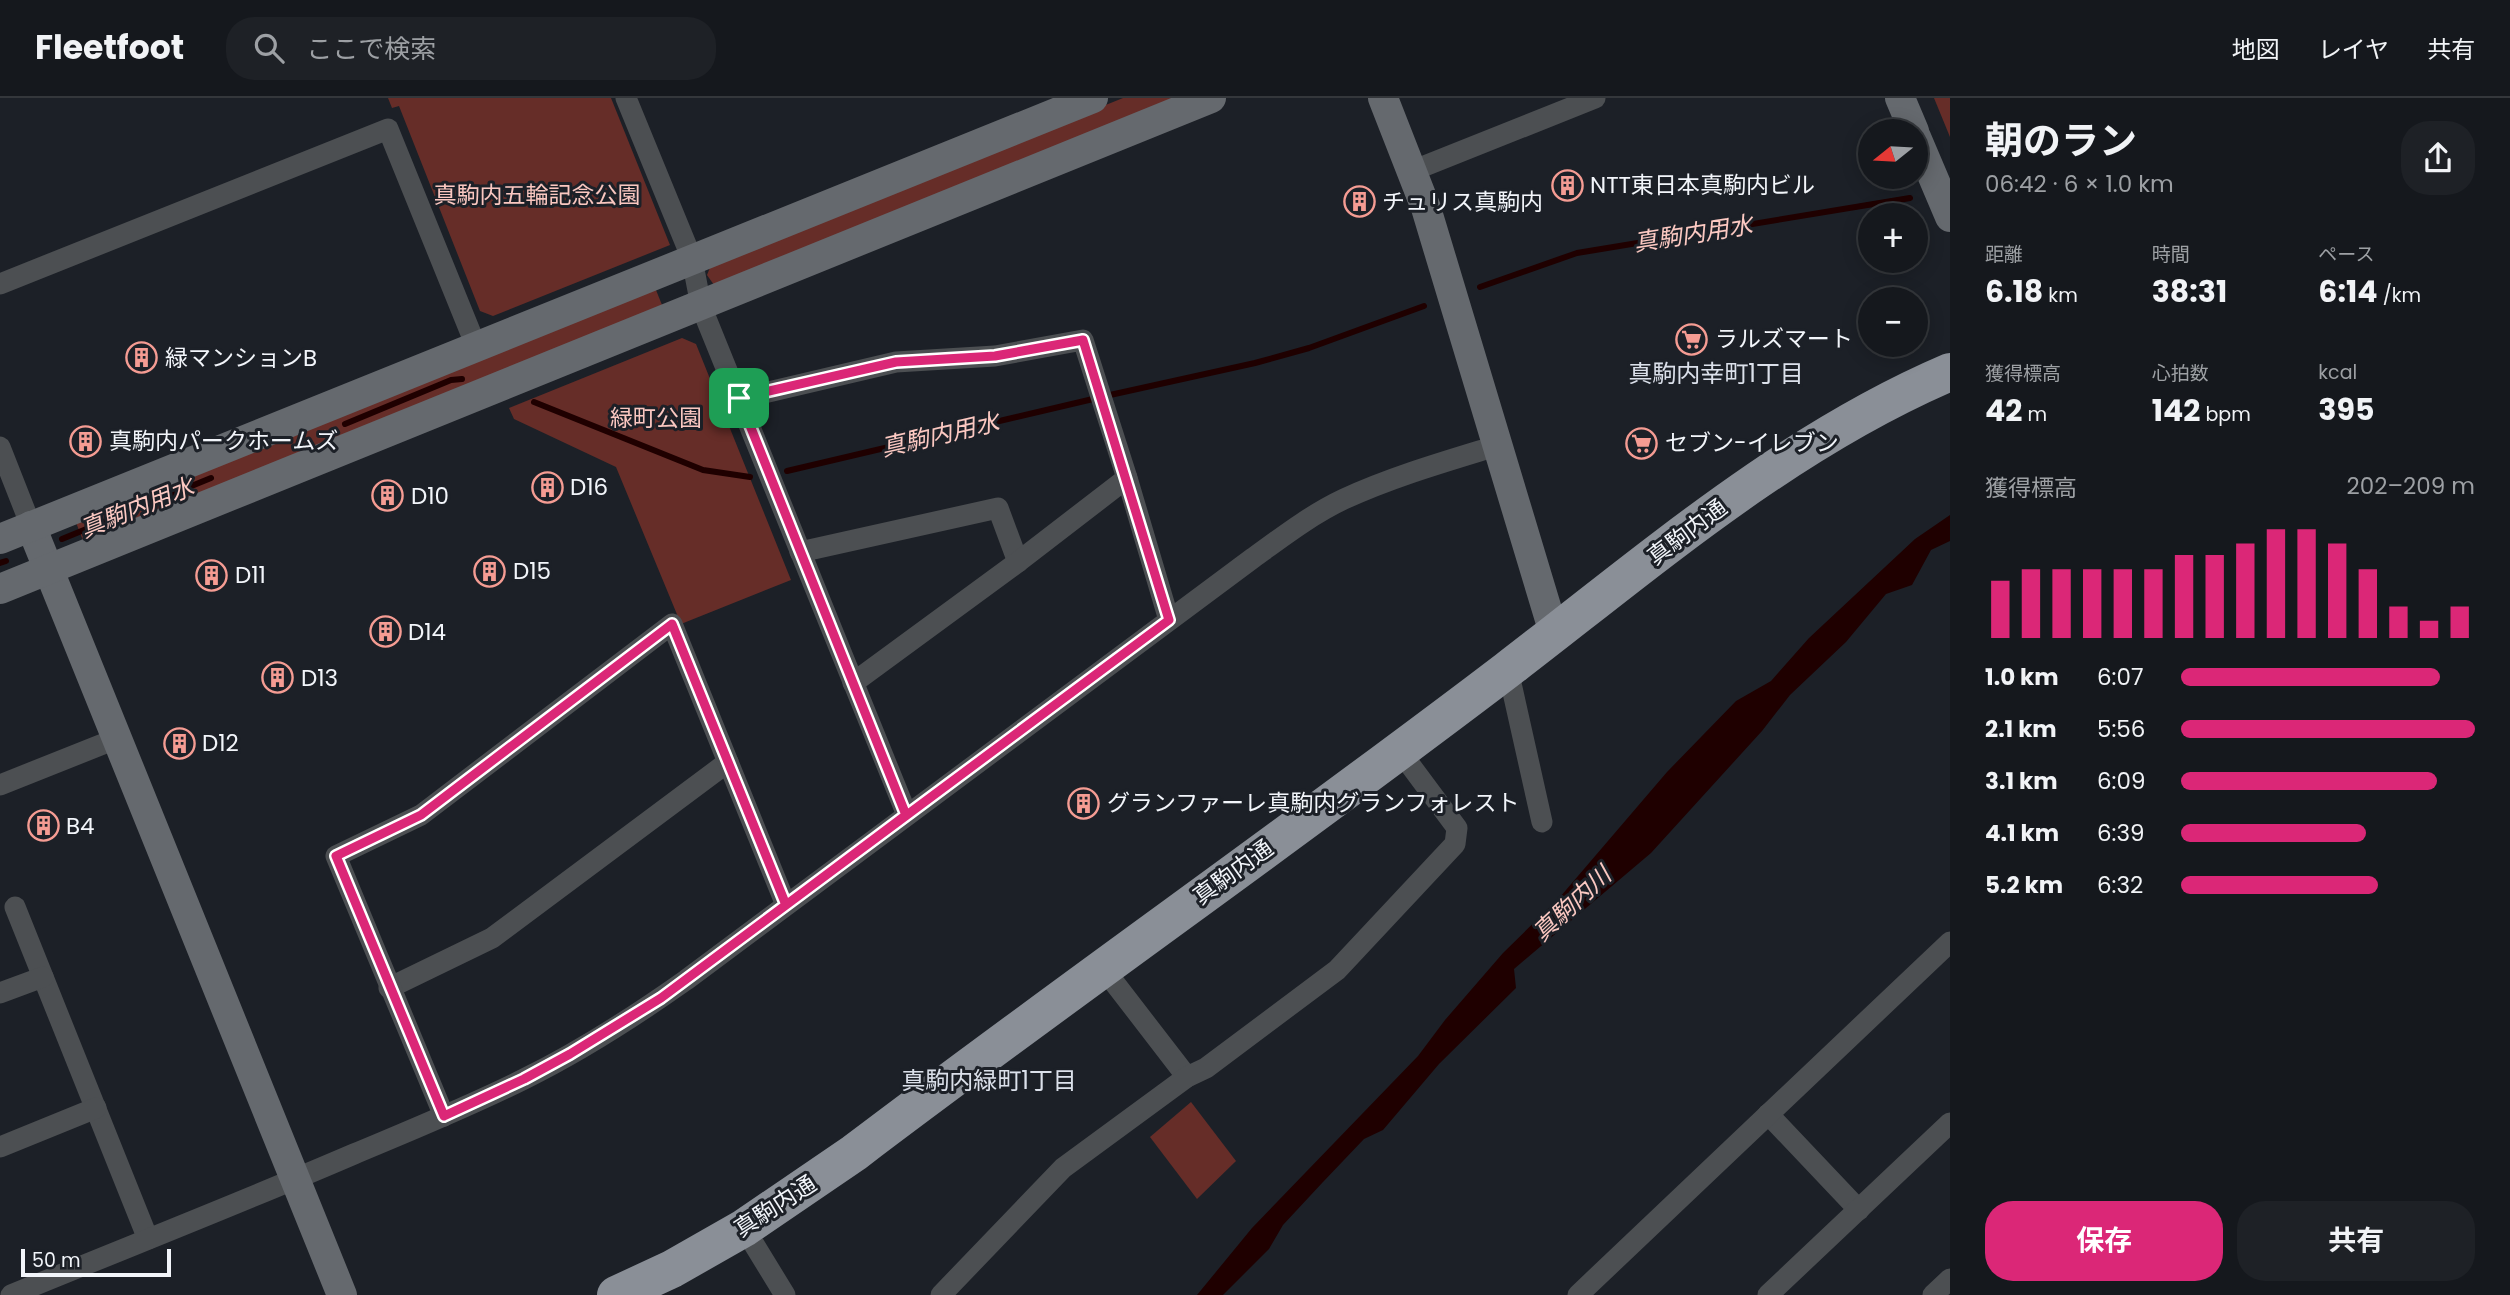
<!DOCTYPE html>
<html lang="ja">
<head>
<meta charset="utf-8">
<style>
  body { margin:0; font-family:Poppins,"Noto Sans JP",sans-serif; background:#1e2126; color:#f1f3f6; height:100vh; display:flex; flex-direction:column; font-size:26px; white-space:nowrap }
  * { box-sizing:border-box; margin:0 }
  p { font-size:23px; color:#9da0a4 }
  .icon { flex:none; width:38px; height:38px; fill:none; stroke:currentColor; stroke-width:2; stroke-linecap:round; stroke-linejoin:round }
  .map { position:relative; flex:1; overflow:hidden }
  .panel { display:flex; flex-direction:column; background:#15181d; width:560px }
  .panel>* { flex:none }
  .needle { width:46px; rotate:252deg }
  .buttons { position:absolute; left:1858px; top:21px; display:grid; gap:14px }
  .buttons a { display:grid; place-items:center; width:70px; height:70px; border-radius:50%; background:#15181d; box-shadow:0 4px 18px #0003,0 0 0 2px #34373b; font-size:35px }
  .scale { position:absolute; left:21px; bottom:18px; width:150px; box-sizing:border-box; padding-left:7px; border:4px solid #f2f5fa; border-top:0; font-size:19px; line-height:24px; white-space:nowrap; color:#f2f5fa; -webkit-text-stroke:5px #1c2027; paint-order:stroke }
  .pin { position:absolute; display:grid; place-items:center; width:60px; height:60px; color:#fff; margin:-30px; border-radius:14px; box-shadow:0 4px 10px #0006 }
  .round { display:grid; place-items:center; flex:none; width:74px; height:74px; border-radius:28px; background:#1e2126 }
  .head { display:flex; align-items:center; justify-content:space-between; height:119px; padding:0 35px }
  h1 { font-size:38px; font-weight:700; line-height:52px }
  .figures { display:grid; grid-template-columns:repeat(3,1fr); gap:10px; height:119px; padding:7px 35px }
  .figures div { display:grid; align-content:center }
  .figures b { font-size:30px; font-weight:700 }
  .figures small { font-size:19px; font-weight:400 }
  .figures p { font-size:19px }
  .chart { height:196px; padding:14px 35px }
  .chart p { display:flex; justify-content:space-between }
  .chart svg { width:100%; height:126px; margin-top:7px; stroke:#db2777; stroke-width:6 }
  .button { display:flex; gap:14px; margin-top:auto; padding:14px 35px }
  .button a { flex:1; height:80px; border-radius:28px; background:#db2777; color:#fff; font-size:28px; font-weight:700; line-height:80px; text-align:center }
  .button a+a { background:#1e2126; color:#f1f3f6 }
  ul { padding:0 35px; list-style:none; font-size:23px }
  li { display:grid; grid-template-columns:112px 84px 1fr; align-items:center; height:52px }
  li i { height:18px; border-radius:9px; background:#db2777 }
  header { display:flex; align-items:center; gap:42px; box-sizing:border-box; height:98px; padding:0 35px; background:#15181d; border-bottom:2px solid #34373b }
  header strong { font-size:33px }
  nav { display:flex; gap:38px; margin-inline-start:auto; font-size:24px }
  .search { width:490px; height:63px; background:#1e2126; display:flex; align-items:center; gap:18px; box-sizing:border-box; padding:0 24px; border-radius:28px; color:#9da0a4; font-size:26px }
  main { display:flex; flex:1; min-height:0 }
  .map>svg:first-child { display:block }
  .green { fill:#662d28 }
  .water { fill:#1f0000 }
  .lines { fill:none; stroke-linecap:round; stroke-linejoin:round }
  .stream { stroke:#1f0000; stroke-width:6 }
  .street { stroke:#4c4f52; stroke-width:21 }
  .secondary { stroke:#65696e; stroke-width:30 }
  .highway { stroke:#8a8f97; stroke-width:38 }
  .route-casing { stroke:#fff; stroke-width:14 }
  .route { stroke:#db2777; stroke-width:9 }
  .labels { text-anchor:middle; stroke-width:6; stroke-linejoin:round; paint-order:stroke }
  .poi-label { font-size:23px; fill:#f2f5fa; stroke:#1c2027; text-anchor:start }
  .park-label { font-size:23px; fill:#fac7c0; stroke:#1c2027 }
  .street-label { font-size:23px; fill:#f2f5fa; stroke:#1c2027 }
  .water-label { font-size:24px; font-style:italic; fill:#fcc9c2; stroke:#1c2027 }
  .neighbourhood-label { font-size:24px; fill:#dbe0ea; stroke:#1c2027 }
</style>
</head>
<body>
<header>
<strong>Fleetfoot</strong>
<div class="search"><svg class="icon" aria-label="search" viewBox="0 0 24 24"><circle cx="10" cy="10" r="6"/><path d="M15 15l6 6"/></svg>ここで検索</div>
<nav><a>地図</a><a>レイヤ</a><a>共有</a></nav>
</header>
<main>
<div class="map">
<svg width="1950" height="1197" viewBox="0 0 1950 1197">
  <rect width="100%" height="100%" fill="#1c2027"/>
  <g class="green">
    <polygon points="388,0 611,0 670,147 493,218 480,213 399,8 392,10"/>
    <polygon points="1123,0 1187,0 714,187 707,177 711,167"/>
    <polygon points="1934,0 1950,0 1950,39"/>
    <polygon points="654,187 664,212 84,445 75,422"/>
    <polygon points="682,240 696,246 791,482 681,526 616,369 514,321 509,310"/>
    <polygon points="1191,1004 1236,1063 1197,1101 1150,1039"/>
  </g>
  <polygon class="water" points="1950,417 1950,443 1931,452 1912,487 1886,496 1846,544 1790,597 1762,633 1651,755 1514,871 1516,890 1439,966 1383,1032 1364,1041 1323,1084 1283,1127 1269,1151 1223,1197 1197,1197 1252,1130 1418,958 1445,922 1503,855 1560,799 1667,674 1736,603 1771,583 1809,540 1915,441"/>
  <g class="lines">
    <g class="stream">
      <polyline points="1480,189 1577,155 1910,100"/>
      <polyline points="1110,297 1255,265 1309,250 1424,208"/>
      <polyline points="534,304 703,372 750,379"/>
      <polyline points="345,326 451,282 462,281"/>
      <polyline points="787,373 1093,301"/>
      <polyline points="62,441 211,380"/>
      <polyline points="0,465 6,463"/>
    </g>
    <g class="street">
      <polyline points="626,0 692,161 701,208 707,223 907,717"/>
      <polyline points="1412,73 1595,0"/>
      <polyline points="0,186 388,31 476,248"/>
      <polyline points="739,301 896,264 995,258 1083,242 1127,380 1169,522"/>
      <polyline points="0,349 31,428"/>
      <polyline points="800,454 998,410 1018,464"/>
      <polyline points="1508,572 1542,724"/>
      <polyline points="853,585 1018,464 1127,380"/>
      <polyline points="0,687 118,640"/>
      <polyline points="15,809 148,1141"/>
      <polyline points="1103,870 1187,979"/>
      <polyline points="389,890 492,840 728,664"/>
      <polyline points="0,895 43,879"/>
      <polyline points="1768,1016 1859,1112"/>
      <polyline points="444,1018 336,758 421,717 672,526 786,807"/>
      <polyline points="0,1049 96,1010"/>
      <polyline points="744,1130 785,1197"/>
      <path d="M 11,1197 C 125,1150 240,1105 354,1056 C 411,1032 468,1009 524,981 C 581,953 635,918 686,882 L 1253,460 C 1282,439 1312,416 1344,401 C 1394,378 1447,363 1499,347"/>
      <polyline points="941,1197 1063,1070 1187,979 1206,970 1337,872 1455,746 1457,730 1399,652"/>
      <polyline points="1578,1197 1950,844"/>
      <polyline points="1768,1197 1950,1025"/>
      <polyline points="1933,1197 1950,1181"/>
    </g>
    <g class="secondary">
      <polyline points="1383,0 1426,110 1554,535"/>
      <polyline points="1900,0 1914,33"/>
      <polyline points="1916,39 1950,119"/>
      <polyline points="31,428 342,1197"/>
      <polyline points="0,441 1093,0"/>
      <polyline points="0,491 1211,0"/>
    </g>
    <path class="highway" d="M 616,1197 L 672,1171 L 744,1130 L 854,1055 C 1070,891 1292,736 1507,572 C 1648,464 1786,344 1950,274"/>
  </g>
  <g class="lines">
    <defs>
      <polyline id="route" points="739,300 906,717 786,807 672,526 421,717 336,758 444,1018 524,981 570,956 661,900 1169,522 1083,242 995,258 896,264 739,300"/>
    </defs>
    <use href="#route" class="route-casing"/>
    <use href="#route" class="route"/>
  </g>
  <defs>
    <symbol id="building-ring" viewBox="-11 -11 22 22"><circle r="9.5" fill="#1c2027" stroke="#f59c93" stroke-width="1.5"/><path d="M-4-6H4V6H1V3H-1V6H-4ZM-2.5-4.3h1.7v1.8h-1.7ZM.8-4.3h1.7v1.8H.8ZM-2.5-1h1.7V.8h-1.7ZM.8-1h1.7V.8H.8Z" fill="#f59c93"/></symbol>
    <symbol id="supermarket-ring" viewBox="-11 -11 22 22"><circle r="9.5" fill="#1c2027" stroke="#f59c93" stroke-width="1.5"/><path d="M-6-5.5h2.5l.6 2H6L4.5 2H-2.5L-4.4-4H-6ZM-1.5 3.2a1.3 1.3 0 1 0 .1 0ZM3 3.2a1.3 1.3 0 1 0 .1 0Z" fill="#f59c93"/></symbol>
  </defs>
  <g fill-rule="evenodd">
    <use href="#building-ring" x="1550" y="70" width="35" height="35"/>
    <use href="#building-ring" x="1342" y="86" width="35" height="35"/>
    <use href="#supermarket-ring" x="1674" y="224" width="35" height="35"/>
    <use href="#building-ring" x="124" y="242" width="35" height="35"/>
    <use href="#building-ring" x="68" y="326" width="35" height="35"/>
    <use href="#supermarket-ring" x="1624" y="328" width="35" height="35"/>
    <use href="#building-ring" x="530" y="372" width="35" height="35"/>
    <use href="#building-ring" x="370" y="380" width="35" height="35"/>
    <use href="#building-ring" x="472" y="456" width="35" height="35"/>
    <use href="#building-ring" x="194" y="460" width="35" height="35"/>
    <use href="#building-ring" x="368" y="516" width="35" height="35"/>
    <use href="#building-ring" x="260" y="562" width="35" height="35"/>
    <use href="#building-ring" x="162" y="628" width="35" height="35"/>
    <use href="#building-ring" x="1066" y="688" width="35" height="35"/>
    <use href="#building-ring" x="26" y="710" width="35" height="35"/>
  </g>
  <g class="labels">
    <g class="poi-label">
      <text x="1590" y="95">NTT東日本真駒内ビル</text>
      <text x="1382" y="112">チュリス真駒内</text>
      <text x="1715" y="249">ラルズマート</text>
      <text x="165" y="268">緑マンションB</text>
      <text x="109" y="351">真駒内パークホームズ</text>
      <text x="1665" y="353">セブン-イレブン</text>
      <text x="570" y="397">D16</text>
      <text x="411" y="406">D10</text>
      <text x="513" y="481">D15</text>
      <text x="235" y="485">D11</text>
      <text x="408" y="542">D14</text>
      <text x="301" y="588">D13</text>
      <text x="202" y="653">D12</text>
      <text x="1107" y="713">グランファーレ真駒内グランフォレスト</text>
      <text x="66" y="736">B4</text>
    </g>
    <g class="park-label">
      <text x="537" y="105">真駒内五輪記念公園</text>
      <text x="656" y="328">緑町公園</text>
    </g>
    <g class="street-label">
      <text transform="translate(1687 434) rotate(-37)" y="8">真駒内通</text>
      <text transform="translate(1233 774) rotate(-36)" y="8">真駒内通</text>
      <text transform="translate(775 1108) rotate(-33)" y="8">真駒内通</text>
    </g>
    <g class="water-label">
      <text transform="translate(1693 136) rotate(-9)" y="8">真駒内用水</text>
      <text transform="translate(940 337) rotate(-13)" y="8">真駒内用水</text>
      <text transform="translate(137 410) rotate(-22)" y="8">真駒内用水</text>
      <text transform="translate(1572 806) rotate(-43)" y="8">真駒内川</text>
    </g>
    <g class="neighbourhood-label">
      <text x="1716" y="284">真駒内幸町1丁目</text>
      <text x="989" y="991">真駒内緑町1丁目</text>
    </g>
  </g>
</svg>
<div class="buttons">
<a><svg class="needle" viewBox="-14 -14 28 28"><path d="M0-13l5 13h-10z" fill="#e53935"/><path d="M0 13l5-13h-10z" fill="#9da0a4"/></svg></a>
<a>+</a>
<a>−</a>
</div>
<div class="scale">50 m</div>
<div class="pin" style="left:739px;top:300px;background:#1e9e55"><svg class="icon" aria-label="arrive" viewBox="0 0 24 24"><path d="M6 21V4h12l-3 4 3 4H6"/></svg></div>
</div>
<section class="panel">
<div class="head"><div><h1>朝のラン</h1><p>06:42 · 6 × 1.0 km</p></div><a class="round"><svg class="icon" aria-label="share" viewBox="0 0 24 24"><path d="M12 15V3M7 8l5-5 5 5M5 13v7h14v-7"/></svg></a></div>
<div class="figures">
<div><p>距離</p><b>6.18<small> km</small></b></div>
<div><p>時間</p><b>38:31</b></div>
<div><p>ペース</p><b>6:14<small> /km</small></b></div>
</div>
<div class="figures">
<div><p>獲得標高</p><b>42<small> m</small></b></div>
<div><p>心拍数</p><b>142<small> bpm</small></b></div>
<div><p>kcal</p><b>395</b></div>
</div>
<div class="chart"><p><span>獲得標高</span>202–209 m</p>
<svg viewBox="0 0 160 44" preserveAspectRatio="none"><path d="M5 44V24M15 44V20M25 44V20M35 44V20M45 44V20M55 44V20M65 44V15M75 44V15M85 44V11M95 44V6M105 44V6M115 44V11M125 44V20M135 44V33M145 44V38M155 44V33"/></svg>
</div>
<ul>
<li><b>1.0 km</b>6:07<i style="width:88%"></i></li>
<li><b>2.1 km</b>5:56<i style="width:100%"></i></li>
<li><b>3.1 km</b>6:09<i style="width:87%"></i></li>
<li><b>4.1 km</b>6:39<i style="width:63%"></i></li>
<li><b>5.2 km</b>6:32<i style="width:67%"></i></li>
</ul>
<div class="button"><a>保存</a><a>共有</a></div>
</section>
</main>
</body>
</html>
